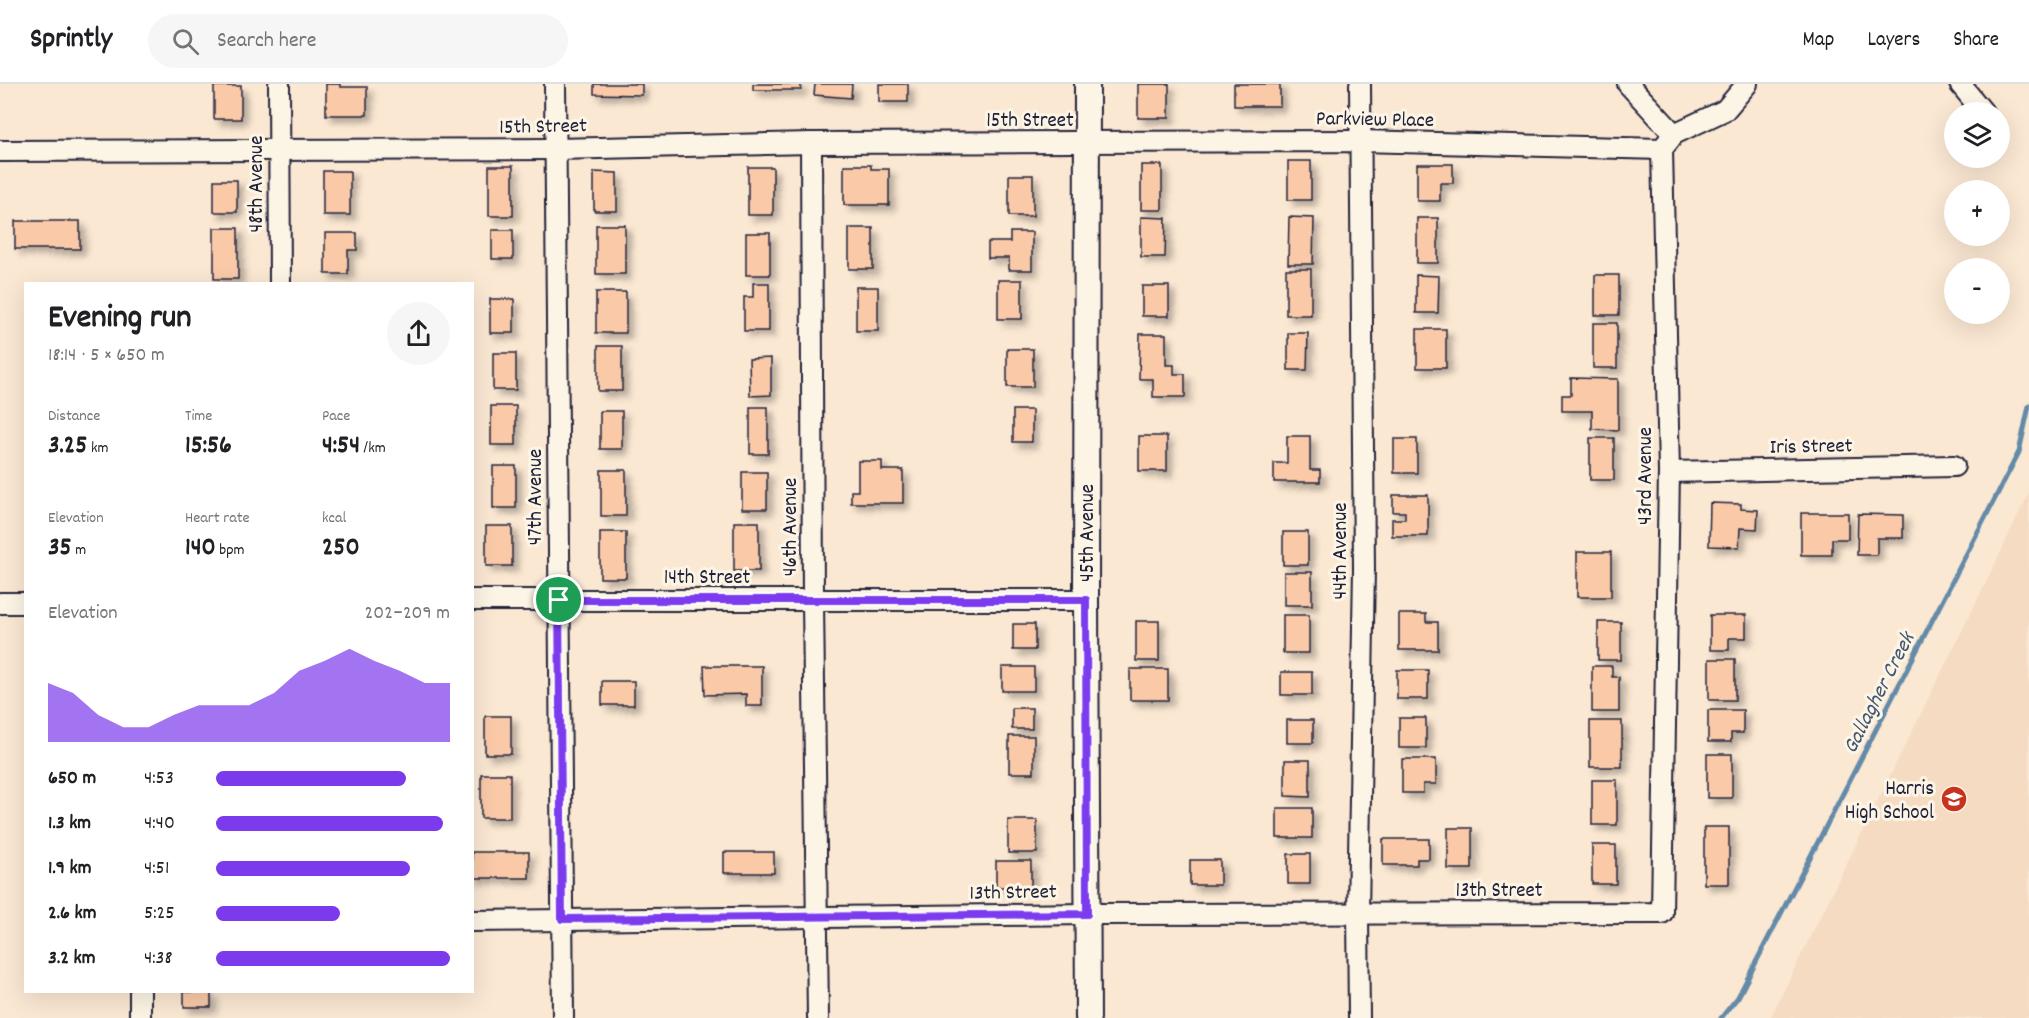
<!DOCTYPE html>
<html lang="en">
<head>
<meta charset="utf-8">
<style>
  body { margin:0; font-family:Dekko,sans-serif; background:#f6f6f6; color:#202124; height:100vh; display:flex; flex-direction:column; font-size:22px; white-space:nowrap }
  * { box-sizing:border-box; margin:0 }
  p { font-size:20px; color:#757577 }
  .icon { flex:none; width:33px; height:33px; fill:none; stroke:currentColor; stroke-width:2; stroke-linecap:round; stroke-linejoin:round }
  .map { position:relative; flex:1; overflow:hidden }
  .side { position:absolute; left:24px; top:198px; width:450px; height:711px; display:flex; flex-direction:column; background:#fff; border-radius:0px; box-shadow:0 6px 24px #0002 }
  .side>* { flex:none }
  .tools { position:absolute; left:1944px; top:18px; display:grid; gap:12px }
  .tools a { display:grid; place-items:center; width:66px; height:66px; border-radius:50%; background:#fff; box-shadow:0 6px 24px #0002; font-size:30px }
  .pin { position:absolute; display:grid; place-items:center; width:51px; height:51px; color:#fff; margin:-26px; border:3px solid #fff; border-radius:50%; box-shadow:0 2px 6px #0007 }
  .round { display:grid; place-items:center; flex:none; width:63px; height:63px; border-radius:32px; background:#f6f6f6 }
  .overview { display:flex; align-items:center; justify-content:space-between; height:102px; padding:0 24px }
  h1 { font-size:33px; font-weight:700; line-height:45px }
  .stats { display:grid; grid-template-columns:repeat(3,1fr); gap:9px; height:102px; padding:6px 24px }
  .stats div { display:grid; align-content:center }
  .stats b { font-size:26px; font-weight:700 }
  .stats small { font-size:16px; font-weight:400 }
  .stats p { font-size:16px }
  .chart { height:168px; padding:12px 24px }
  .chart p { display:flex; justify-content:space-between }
  .chart svg { width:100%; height:108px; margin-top:6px; fill:#7c3aed; opacity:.7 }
  ul { padding:0 24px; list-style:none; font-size:20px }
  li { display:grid; grid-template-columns:96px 72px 1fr; align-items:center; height:45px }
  li i { height:15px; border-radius:8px; background:#7c3aed }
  header { display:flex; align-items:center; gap:36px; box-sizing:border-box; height:84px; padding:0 30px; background:#fff; border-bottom:2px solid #e0e0e0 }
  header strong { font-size:28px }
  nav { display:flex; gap:33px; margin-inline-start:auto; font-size:21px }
  .search { width:420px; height:54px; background:#f6f6f6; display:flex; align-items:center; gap:15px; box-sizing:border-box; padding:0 21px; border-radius:33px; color:#757577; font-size:22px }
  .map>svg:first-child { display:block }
  .built { fill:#f6dbc3 }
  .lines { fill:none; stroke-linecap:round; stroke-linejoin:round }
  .stream { stroke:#638aa8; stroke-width:5 }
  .building { fill:#f9c9a8; stroke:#22223b; stroke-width:1.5; filter:url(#shadow) }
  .minor-casing { stroke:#22223b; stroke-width:24 }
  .tertiary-casing { stroke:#22223b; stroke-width:28 }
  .minor { stroke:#fcf5e5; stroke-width:20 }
  .tertiary { stroke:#fcf5e5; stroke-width:24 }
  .route-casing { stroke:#fff; stroke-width:12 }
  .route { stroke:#7c3aed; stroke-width:8 }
  .labels { text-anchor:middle; stroke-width:6; stroke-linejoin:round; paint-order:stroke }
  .street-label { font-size:21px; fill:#22223b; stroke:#fcf5e5 }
  .poi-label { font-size:21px; fill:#22223b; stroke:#fcf5e5; text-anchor:end }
  .water-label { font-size:22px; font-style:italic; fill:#435672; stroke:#fcf5e5 }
</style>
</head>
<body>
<header>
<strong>Sprintly</strong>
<div class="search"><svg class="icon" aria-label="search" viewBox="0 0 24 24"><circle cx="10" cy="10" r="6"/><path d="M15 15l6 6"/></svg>Search here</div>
<nav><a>Map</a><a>Layers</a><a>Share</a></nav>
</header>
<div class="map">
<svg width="2029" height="934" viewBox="0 0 2029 934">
  <defs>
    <filter id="shadow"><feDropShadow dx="5.5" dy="5.5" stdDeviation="3" flood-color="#0004"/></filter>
  </defs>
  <rect width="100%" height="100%" fill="#fbe8d3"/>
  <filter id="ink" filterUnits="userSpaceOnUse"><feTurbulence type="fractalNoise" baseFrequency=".0167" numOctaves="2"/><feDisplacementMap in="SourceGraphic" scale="12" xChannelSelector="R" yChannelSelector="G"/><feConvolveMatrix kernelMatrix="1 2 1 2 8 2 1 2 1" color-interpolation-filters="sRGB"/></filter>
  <g filter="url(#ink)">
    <polygon class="built" points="2029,408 2029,934 1770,934 1991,488"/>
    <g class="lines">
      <polyline class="stream" points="1721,934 1738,913 2019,368 2029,322"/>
    </g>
    <g class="building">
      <polygon points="326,0 340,0 340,3 367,3 367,31 326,31"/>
      <polygon points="594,0 642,0 642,11 594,10"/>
      <rect x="753" y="0" width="48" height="6"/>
      <polygon points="815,0 852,0 851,14 814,11"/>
      <rect x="879" y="0" width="29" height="18"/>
      <rect x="1138" y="0" width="31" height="34"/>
      <rect x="1234" y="0" width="46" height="22"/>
      <rect x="214" y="2" width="27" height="33"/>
      <rect x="1288" y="77" width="23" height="39"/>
      <polygon points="1417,80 1453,80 1453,99 1440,99 1440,117 1417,117"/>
      <polygon points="844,81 871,81 871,85 889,85 889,121 844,121"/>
      <rect x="1141" y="81" width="21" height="45"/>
      <rect x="489" y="82" width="24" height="50"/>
      <rect x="748" y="83" width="25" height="48"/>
      <rect x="323" y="87" width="27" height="44"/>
      <polygon points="594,88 617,89 617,127 594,127"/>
      <rect x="1009" y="91" width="24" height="41"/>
      <rect x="214" y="96" width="23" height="32"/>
      <polygon points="1141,133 1166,134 1165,173 1141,173"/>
      <polygon points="1289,133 1314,134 1313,180 1288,180"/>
      <rect x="1417" y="134" width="21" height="45"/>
      <rect x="15" y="137" width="65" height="28"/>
      <rect x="596" y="141" width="29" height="49"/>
      <rect x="214" y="144" width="24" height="51"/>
      <rect x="849" y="144" width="24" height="41"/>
      <rect x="492" y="146" width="21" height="29"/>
      <polygon points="1010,148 1032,148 1032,186 1009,186 1009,174 988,174 988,158 1010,158"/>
      <polygon points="325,149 357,149 357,166 348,166 348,190 325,190"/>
      <rect x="746" y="149" width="24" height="42"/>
      <rect x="1286" y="185" width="25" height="46"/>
      <polygon points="1416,191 1439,192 1438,229 1416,229"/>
      <rect x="1595" y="191" width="24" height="40"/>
      <rect x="998" y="196" width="24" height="39"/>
      <polygon points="753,199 769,199 769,247 744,247 744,213 753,213"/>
      <rect x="1142" y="202" width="27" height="30"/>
      <rect x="856" y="203" width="22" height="44"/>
      <rect x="596" y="208" width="30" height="41"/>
      <rect x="490" y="215" width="24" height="34"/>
      <rect x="1593" y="239" width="24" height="45"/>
      <rect x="1417" y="245" width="29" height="39"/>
      <polygon points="1288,249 1308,249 1307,286 1288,286"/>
      <polygon points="1140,250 1166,250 1166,281 1174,281 1174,290 1185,290 1185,313 1153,313 1153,295 1139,295"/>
      <rect x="598" y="262" width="24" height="45"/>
      <rect x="1007" y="265" width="26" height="38"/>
      <rect x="493" y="269" width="23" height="37"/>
      <polygon points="771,274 771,311 750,312 749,275"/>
      <polygon points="1571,294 1618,295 1618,346 1592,345 1592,327 1562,327 1562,311 1571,311"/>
      <rect x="491" y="322" width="25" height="39"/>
      <rect x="750" y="323" width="18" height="47"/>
      <rect x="1013" y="326" width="19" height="32"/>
      <rect x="600" y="327" width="22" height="38"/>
      <rect x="1139" y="352" width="28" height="35"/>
      <polygon points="1287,352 1310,352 1310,386 1320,386 1320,398 1274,398 1274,379 1287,379"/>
      <rect x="1590" y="354" width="24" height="42"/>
      <rect x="1394" y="355" width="23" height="34"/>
      <polygon points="858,377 882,377 882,386 903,386 903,419 851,419 851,407 858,407"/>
      <rect x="493" y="382" width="23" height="42"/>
      <rect x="601" y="386" width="25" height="46"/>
      <rect x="742" y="388" width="25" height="37"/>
      <polygon points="1393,411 1428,411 1428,452 1392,452 1392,435 1405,435 1405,428 1393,428"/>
      <polygon points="1710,419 1741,420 1741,425 1758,426 1757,445 1740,444 1739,463 1709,462"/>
      <polygon points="1801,429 1848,429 1848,455 1832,455 1832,471 1801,471"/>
      <polygon points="1858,430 1903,431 1903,454 1877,454 1877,471 1857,471"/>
      <rect x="734" y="438" width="25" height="49"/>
      <rect x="486" y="442" width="26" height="40"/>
      <rect x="600" y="448" width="26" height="46"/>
      <rect x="1283" y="448" width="25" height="33"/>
      <rect x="1577" y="468" width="34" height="45"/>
      <rect x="1284" y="488" width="28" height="33"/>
      <polygon points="1399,530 1426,530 1426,538 1438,538 1438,566 1399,566"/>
      <rect x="1283" y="531" width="26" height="38"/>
      <polygon points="1710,531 1746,531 1746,554 1729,554 1729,566 1710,566"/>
      <rect x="1136" y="537" width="23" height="40"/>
      <rect x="1598" y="538" width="23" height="38"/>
      <rect x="1013" y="540" width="22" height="26"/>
      <rect x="1709" y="575" width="26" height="41"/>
      <polygon points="704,582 762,582 762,622 746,622 746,610 705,611"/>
      <polygon points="1592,582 1612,582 1612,593 1619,593 1619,628 1592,628"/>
      <rect x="1002" y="583" width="32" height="24"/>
      <rect x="1130" y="585" width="38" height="31"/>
      <rect x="1397" y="586" width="31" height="29"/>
      <rect x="1281" y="588" width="31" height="23"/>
      <rect x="602" y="597" width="32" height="24"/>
      <rect x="1012" y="624" width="20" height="21"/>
      <polygon points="1708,626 1743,626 1743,649 1731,649 1731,658 1708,658"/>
      <rect x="485" y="632" width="26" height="38"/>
      <rect x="1399" y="634" width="27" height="30"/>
      <rect x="1287" y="636" width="26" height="23"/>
      <rect x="1590" y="637" width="32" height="46"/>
      <rect x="1009" y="652" width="25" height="37"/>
      <rect x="1707" y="670" width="25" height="44"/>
      <polygon points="1402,675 1436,675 1436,700 1423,700 1423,709 1402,709"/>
      <polygon points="1285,676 1310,676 1310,713 1285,712"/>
      <rect x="481" y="690" width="29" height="44"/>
      <rect x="1592" y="696" width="25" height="45"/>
      <rect x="1277" y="724" width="35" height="30"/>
      <rect x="1008" y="736" width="29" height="33"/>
      <rect x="1704" y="743" width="25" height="57"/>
      <rect x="1448" y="744" width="24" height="41"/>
      <polygon points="1383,755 1429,755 1429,775 1417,775 1417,781 1383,781"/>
      <rect x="1592" y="761" width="24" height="39"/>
      <rect x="472" y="768" width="57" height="26"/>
      <rect x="724" y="768" width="50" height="21"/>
      <rect x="1288" y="770" width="22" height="30"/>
      <rect x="1190" y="776" width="30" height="25"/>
      <rect x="996" y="777" width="35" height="26"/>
      <rect x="184" y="908" width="27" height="15"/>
    </g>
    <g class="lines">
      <defs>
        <g id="minor">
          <polyline points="279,0 280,200"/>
          <polyline points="555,0 563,934"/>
          <polyline points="1628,0 1674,50"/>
          <polyline points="1960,0 1983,28"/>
          <polyline points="811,59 813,516 818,934"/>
          <polyline points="0,67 556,65 811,59 1360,57 1662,65"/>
          <polyline points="1669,388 1954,382"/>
          <polyline points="472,516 1086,516"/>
          <polyline points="0,519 26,519"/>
          <polyline points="472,837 1087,830 1662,829 1669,388 1662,65 1674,50 1725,26 1747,0"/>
          <polyline points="140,934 140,908"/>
          <polyline points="1359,934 1358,829 1364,485 1360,0"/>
        </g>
        <polyline id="tertiary" points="1087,0 1086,516 1088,934"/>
      </defs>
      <use href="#minor" class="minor-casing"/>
      <use href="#tertiary" class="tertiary-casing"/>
      <use href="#minor" class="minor"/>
      <use href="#tertiary" class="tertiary"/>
    </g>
  </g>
  <g class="lines" filter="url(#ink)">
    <defs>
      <polygon id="route" points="559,516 1086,516 1087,830 562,835"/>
    </defs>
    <use href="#route" class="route-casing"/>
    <use href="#route" class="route"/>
  </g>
  <defs>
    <symbol id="school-disc" viewBox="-11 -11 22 22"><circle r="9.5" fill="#c8321e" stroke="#fcf5e5"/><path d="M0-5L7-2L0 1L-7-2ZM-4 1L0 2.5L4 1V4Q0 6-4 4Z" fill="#fff"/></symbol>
  </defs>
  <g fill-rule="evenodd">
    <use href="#school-disc" x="1939" y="700" width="30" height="30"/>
  </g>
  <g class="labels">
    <g class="street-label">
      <text transform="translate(1375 34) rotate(1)" y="7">Parkview Place</text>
      <text x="1030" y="42">15th Street</text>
      <text transform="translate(543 41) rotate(-1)" y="7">15th Street</text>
      <text transform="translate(255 100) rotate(-90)" y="7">48th Avenue</text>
      <text transform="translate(1811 361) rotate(-1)" y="7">Iris Street</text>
      <text transform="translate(1644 392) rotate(-90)" y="7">43rd Avenue</text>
      <text transform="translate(534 413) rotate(-90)" y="7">47th Avenue</text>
      <text transform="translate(789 443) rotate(-90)" y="7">46th Avenue</text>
      <text transform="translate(1086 449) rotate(-90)" y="7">45th Avenue</text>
      <text transform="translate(1339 467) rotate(-90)" y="7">44th Avenue</text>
      <text x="707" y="499">14th Street</text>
      <text x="1499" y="812">13th Street</text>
      <text transform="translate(1013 807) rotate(-1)" y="7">13th Street</text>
    </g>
    <g class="poi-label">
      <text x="1934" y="710">Harris<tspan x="1934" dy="24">High School</tspan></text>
    </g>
    <g class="water-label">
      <text transform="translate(1877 608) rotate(-63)" y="8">Gallagher Creek</text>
    </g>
  </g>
</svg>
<div class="tools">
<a><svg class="icon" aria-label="layers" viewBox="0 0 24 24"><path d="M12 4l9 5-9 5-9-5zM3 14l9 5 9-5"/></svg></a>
<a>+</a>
<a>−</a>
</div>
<div class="pin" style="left:559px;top:516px;background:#1e9e55"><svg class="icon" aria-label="arrive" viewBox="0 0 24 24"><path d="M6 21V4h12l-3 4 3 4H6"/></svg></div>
<section class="side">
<div class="overview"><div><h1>Evening run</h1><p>18:14 · 5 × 650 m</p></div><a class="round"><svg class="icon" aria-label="share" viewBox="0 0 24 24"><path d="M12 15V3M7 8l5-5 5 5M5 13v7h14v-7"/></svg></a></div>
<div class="stats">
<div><p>Distance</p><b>3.25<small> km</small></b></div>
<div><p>Time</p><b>15:56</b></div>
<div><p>Pace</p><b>4:54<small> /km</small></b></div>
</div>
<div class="stats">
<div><p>Elevation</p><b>35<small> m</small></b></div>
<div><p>Heart rate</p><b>140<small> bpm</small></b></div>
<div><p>kcal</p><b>250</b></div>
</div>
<div class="chart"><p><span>Elevation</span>202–209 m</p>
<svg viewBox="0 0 160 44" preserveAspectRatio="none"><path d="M0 44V20L10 24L20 33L30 38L40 38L50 33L60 29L70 29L80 29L90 24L100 15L110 11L120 6L130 11L140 15L150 20L160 20V44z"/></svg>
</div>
<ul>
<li><b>650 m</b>4:53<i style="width:81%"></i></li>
<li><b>1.3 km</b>4:40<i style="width:97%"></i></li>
<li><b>1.9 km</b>4:51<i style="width:83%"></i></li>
<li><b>2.6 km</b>5:25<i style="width:53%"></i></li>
<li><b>3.2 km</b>4:38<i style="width:100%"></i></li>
</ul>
</section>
</div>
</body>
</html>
